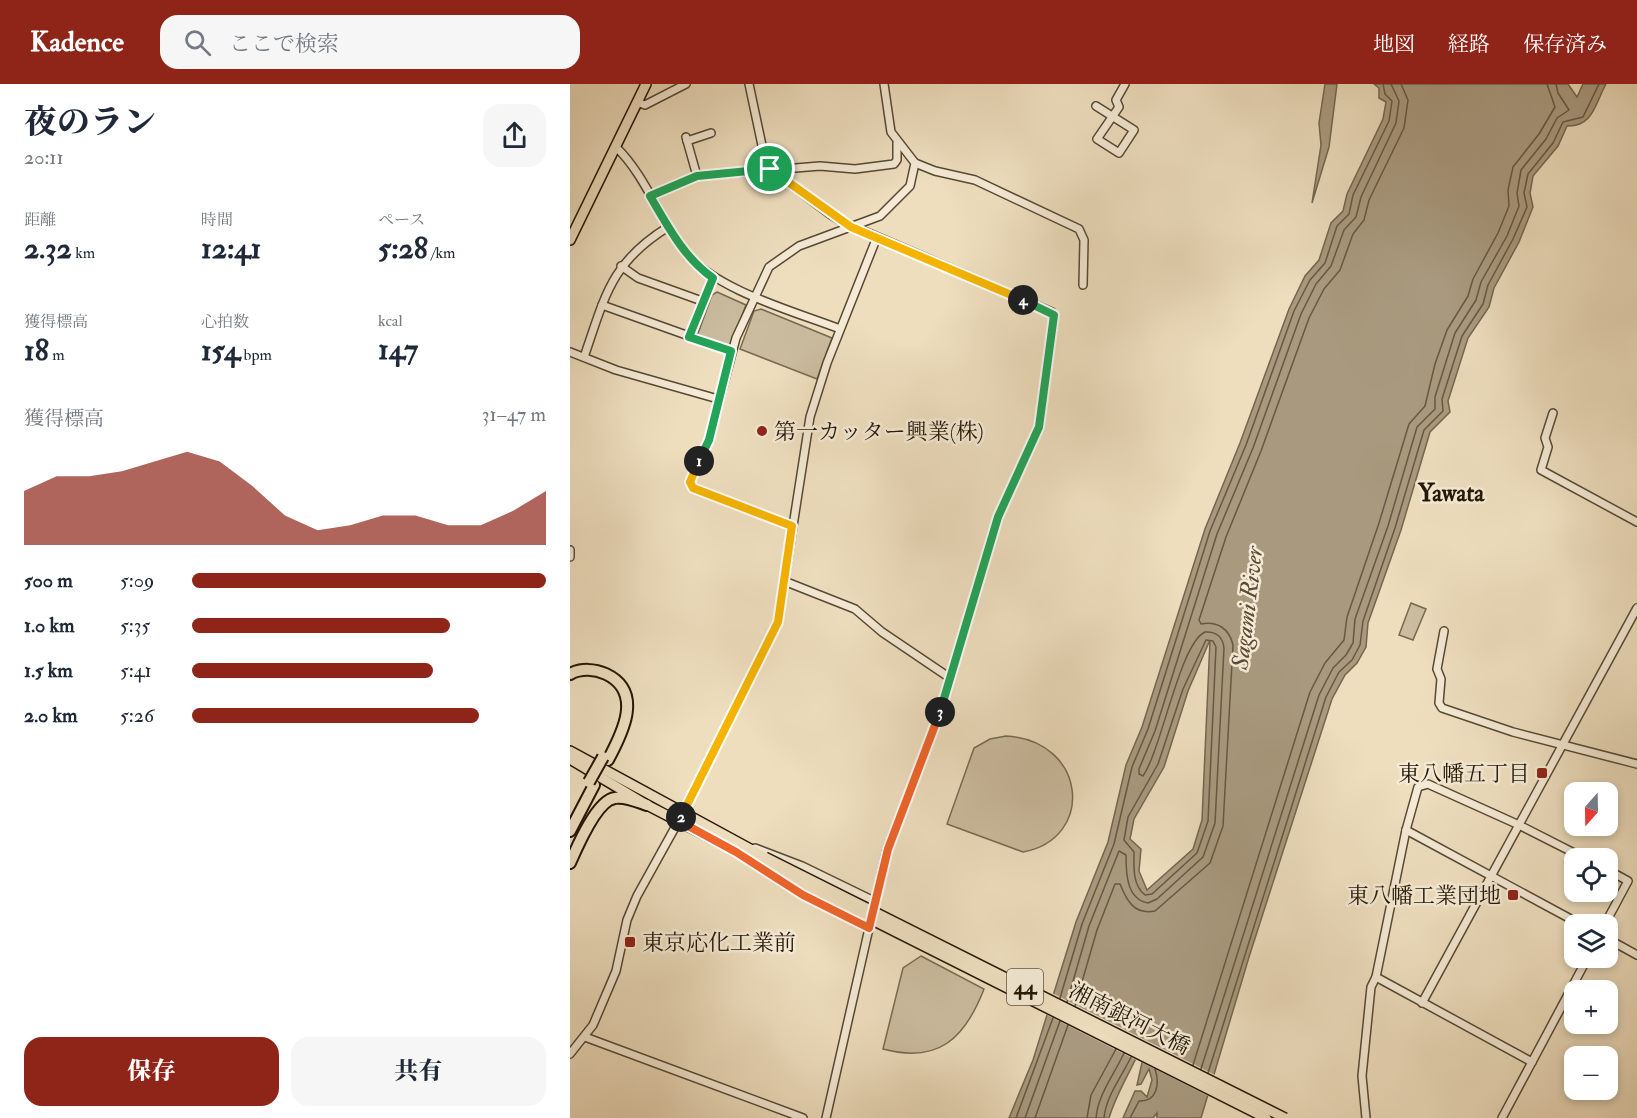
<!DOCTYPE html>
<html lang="ja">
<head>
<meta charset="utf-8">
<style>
  body { margin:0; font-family:"IM FELL Double Pica","Noto Serif JP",serif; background:#f6f6f7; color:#1f2937; height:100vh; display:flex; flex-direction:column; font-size:22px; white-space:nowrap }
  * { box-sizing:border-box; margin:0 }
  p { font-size:20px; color:#747a83 }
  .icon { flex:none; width:33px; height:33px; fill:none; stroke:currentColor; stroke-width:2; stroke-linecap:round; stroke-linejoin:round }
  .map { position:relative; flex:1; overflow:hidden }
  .drawer { display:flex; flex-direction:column; background:#fff; width:570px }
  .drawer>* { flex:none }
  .needle { width:39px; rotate:200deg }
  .tools { position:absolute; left:994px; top:698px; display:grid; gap:12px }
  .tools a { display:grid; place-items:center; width:54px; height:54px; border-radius:12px; background:#fff; box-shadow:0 3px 9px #0003; font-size:30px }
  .pin { position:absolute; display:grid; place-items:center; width:51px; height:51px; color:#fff; margin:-26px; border:3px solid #fff; border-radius:50%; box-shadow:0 2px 6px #0007 }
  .km { position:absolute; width:30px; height:30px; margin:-15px; border-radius:50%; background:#222; color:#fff; font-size:16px; line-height:30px; text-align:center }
  .round { display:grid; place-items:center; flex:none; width:63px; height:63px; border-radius:18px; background:#f6f6f7 }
  .overview { display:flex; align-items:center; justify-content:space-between; height:102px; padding:0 24px }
  h1 { font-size:33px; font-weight:800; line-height:45px }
  .figures { display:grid; grid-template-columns:repeat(3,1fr); gap:9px; height:102px; padding:6px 24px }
  .figures div { display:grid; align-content:center }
  .figures b { font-size:30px; font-weight:800 }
  .figures small { font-size:16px; font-weight:400 }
  .figures p { font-size:16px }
  .chart { height:168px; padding:12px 24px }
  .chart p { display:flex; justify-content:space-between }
  .chart svg { width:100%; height:108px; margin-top:6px; fill:#8f2418; opacity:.7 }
  .primary-button { display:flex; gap:12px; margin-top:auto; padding:12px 24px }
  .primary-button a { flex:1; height:69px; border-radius:18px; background:#8f2418; color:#fff; font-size:24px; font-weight:800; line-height:69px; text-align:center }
  .primary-button a+a { background:#f6f6f7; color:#1f2937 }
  ul { padding:0 24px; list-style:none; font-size:20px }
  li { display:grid; grid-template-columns:96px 72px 1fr; align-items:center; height:45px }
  li i { height:15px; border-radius:8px; background:#8f2418 }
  header { display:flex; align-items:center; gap:36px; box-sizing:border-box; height:84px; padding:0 30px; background:#8f2418; color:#fff }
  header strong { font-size:28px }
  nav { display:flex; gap:33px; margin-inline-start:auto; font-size:21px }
  .search { width:420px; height:54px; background:#f6f6f7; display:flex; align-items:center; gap:15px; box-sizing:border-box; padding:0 21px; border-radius:18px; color:#747a83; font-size:22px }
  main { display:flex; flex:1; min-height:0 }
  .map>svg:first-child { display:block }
  .green { fill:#cbbc9f; stroke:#776a52; stroke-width:1.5 }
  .water { fill:#a99a7f; stroke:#73664f; stroke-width:1.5; fill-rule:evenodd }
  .pier { fill:#eedebe }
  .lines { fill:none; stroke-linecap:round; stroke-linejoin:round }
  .shore { stroke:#665842; stroke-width:1.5 }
  .minor-casing { stroke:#564934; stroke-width:10 }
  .major-casing { stroke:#231706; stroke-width:12 }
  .highway-casing { stroke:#231706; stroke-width:14 }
  .minor { stroke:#f4ead5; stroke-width:7 }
  .major { stroke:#eedebe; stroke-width:9 }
  .highway { stroke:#eedebe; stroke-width:10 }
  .major-bridge-casing { stroke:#231706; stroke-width:12; stroke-linecap:butt }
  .highway-bridge-casing { stroke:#231706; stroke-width:14; stroke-linecap:butt }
  .major-bridge { stroke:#eedebe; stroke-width:9 }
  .highway-bridge { stroke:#eedebe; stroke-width:10 }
  .split-1-casing { stroke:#fff; stroke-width:12 }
  .split-2-casing { stroke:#fff; stroke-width:12 }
  .split-3-casing { stroke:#fff; stroke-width:12 }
  .split-4-casing { stroke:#fff; stroke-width:12 }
  .split-5-casing { stroke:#fff; stroke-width:12 }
  .split-1 { stroke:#22a559; stroke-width:8 }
  .split-2 { stroke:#f5b400; stroke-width:8 }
  .split-3 { stroke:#f0652b; stroke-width:8 }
  .split-4 { stroke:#22a559; stroke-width:8 }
  .split-5 { stroke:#f5b400; stroke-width:8 }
  .poi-dot { fill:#8f2418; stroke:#f4ead5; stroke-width:2 }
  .labels { text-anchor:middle; stroke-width:5; stroke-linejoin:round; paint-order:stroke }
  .shield { fill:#f4ead5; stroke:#625644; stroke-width:1.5 }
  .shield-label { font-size:21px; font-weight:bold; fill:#231706 }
  .poi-label { font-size:22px; fill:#231706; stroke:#f4ead5; text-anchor:start }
  .street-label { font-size:22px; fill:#231706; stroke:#f4ead5 }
  .neighbourhood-label { font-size:24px; font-weight:bold; fill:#231706; stroke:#f4ead5 }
  .water-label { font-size:24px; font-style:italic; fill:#594b36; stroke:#f4ead5 }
</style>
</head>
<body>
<header>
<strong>Kadence</strong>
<div class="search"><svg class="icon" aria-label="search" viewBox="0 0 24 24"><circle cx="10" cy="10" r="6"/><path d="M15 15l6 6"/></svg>ここで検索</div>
<nav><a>地図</a><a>経路</a><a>保存済み</a></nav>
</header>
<main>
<section class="drawer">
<div class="overview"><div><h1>夜のラン</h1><p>20:11</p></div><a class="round"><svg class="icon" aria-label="share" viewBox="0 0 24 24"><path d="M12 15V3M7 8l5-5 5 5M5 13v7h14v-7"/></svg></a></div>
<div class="figures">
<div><p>距離</p><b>2.32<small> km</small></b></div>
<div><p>時間</p><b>12:41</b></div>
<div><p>ペース</p><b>5:28<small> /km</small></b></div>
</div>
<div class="figures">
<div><p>獲得標高</p><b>18<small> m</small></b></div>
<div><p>心拍数</p><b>154<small> bpm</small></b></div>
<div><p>kcal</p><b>147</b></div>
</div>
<div class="chart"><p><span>獲得標高</span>31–47 m</p>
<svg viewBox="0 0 160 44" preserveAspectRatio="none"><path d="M0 44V22L10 16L20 16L30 14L40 10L50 6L60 10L70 20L80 32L90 38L100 36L110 32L120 32L130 36L140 36L150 30L160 22V44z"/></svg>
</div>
<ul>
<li><b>500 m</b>5:09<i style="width:100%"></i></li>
<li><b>1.0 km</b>5:35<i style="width:73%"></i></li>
<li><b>1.5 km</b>5:41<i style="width:68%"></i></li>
<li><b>2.0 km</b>5:26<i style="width:81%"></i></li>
</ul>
<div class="primary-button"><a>保存</a><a>共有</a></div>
</section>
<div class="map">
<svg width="1067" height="1034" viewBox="0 0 1067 1034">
  <rect width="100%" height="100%" fill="#eedebe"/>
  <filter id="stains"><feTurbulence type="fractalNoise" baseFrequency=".00333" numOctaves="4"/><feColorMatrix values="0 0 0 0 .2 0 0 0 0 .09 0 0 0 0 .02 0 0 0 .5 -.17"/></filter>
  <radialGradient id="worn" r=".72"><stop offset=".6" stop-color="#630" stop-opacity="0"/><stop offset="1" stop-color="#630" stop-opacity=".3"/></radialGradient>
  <g class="green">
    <polygon points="147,208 176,221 159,266 126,255 142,211"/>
    <polygon points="191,225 262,254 247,295 170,265 184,227"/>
    <polygon points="841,519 856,525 843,556 829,551"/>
    <path d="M 436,652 C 518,657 525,755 453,768 L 377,740 L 404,664 L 420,655 Z"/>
    <path d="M 351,872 L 414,905 C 395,954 369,980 313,965 L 333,884 Z"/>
  </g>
  <g class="water">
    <polygon points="755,0 767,0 759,63 742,119 751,61 749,39"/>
    <path d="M 804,0 L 998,0 L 1007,13 L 1013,0 L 1036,0 C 1025,20 1023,43 997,42 L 988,62 L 963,92 L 960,109 L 963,123 L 949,158 L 924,204 L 919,223 L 898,254 L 878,317 L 880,328 L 860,348 L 831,446 L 798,539 L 796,563 L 787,579 L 775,591 L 762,615 L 679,873 L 631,1034 L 587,1034 L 587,1029 L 583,1034 L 553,1034 L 565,1007 L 571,1007 L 577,1013 L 582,996 L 579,985 L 571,1000 L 567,1001 L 574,970 L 571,964 C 560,988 546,1010 539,1034 L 439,1034 L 463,976 L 506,838 L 538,758 L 556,681 L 572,643 L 635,445 L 670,359 L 719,225 L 735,192 L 749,176 L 761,139 L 773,127 L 777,110 L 813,35 L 816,18 L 809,14 L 809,4 ZM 640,556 L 632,736 L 623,765 L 577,806 L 569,787 L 571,765 L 560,755 L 564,735 L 594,683 L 618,607 Z"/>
  </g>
  <polygon class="pier" points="482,909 647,992 640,1013 569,977 570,973 568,977 475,930"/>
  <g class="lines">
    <g class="shore">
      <path d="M 636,556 L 643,557 L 646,563 L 638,737 L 627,769 L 582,810 L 575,811 C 562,801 564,782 564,768 L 554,756 L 558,733 L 588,680 L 613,605 Z"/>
      <polyline points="490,914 512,840 544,760 562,683 578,645 640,447 676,361 724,227 740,196 755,179 767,142 779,130 783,111 819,37 822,17 815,10 813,0"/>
      <path d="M 497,918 L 519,842 L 549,767 L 556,771 C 556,788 556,815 578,819 L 587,815 L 633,773 L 645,739 L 654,564 C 653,553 646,547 635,548 C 610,559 592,664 573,692 L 569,690 L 569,685 L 585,647 L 647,450 L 683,364 L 731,230 L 746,200 L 761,182 L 774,146 L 786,133 L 791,113 L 826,39 L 829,17 L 821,0"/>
      <path d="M 505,922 L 527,846 L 545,800 L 550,800 C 557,817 564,831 585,827 L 640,779 L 653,742 L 663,561 C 659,544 647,537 631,540 L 629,536 L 656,453 L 691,367 L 739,234 L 754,205 L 770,186 L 783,150 L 794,136 L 799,116 L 834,44 L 838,16 L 831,0"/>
      <polyline points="623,981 740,608 755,579 774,556 777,533 809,439 839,340 855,322 865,280 877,246 898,212 903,195 928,149 939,122 938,106 943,83 969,50 985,23 977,0"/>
      <polyline points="631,985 749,611 763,584 776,571 783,559 785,535 818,442 847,343 865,325 865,313 885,249 906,216 911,198 937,152 949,122 947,109 951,86 976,55 987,34 999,26 988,9 986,0"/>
      <polyline points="638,989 756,613 769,588 782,576 790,561 793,537 825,444 854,346 873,327 872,315 892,252 913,220 918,201 943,155 957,123 954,109 958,90 983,59 993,38 1013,33 1029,0"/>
      <polyline points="446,1034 483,934"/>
      <polyline points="455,1034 490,937"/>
      <polyline points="465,1034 498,941"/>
      <polyline points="517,1034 521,1011 546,965"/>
      <path d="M 526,1034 C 528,1010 544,991 554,969"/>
      <path d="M 534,1034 C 536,1012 551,994 561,973"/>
      <path d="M 560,1034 L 569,1017 C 587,1018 590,1000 585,985"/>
    </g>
    <defs>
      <g id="minor">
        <polyline points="179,0 197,85"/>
        <polyline points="67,18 75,21 116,0"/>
        <polyline points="526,22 564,46 549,69 527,55 549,23 546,16 555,0"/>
        <polyline points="116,53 127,92"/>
        <polyline points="117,57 141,49"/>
        <path d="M 46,63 C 75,91 90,135 114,167 C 145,206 223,227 270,245"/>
        <polyline points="345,79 365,87 405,96 509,145 514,156 513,201"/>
        <polyline points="200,85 261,131 281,143"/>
        <polyline points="80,112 127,92 250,82 285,85 324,80 327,76 327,59"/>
        <polyline points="51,182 68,194 132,217"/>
        <polyline points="32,221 161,267"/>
        <polyline points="119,253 143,194"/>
        <polyline points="0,268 46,286 148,315"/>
        <path d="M 14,273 C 35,213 40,179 98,143"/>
        <polyline points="983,329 975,354 978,363 971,386 1067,438"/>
        <polyline points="222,442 123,404 120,398 139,356 166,254 199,183 229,162 310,132 340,102 345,79 321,48 314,0"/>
        <polyline points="0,466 0,473"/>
        <polyline points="214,497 285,525 312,548 380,594"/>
        <polyline points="874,547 867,585 871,595 869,619 872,624 943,648 1067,680"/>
        <polyline points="836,746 1010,840"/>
        <polyline points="185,764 232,782 304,817"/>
        <polyline points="181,778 233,811 299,844"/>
        <polyline points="1035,840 1058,797 1038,786"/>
        <polyline points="1038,855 1067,871"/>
        <polyline points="806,893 962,978 1018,873"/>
        <polyline points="852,919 1067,524"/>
        <polyline points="15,953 233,1034"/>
        <polyline points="0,970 23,941 46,887 57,836 67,812 113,729 208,538 240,333 257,279 307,153"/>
        <polyline points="256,1034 317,765 366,640 428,433 469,343 484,235 482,228 285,143"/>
        <polyline points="796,1034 792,992 801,903 806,893 836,746 848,703 858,700 949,741 1014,774"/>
        <polyline points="932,1034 962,978"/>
      </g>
      <g id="major">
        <polyline points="0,156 76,0"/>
        <polyline points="0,667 195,773"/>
        <polyline points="0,675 77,721 191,780"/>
      </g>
      <g id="highway">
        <path d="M 0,590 C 11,584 25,585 36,590 C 74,608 52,650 38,676"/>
        <polyline points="0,747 24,701"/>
        <path d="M 0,779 C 7,763 27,716 45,714 C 55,712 68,718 77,721"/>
      </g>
    </defs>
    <use href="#minor" class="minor-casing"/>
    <use href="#major" class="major-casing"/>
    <use href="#highway" class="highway-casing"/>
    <use href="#minor" class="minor"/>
    <use href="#major" class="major"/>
    <use href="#highway" class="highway"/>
    <defs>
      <g id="major-bridge">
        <polyline points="195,773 715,1034"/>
        <polyline points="191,780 696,1034"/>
      </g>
      <polyline id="highway-bridge" points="19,698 33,673"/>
    </defs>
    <use href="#major-bridge" class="major-bridge-casing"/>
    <use href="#highway-bridge" class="highway-bridge-casing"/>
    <use href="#major-bridge" class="major-bridge"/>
    <use href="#highway-bridge" class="highway-bridge"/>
  </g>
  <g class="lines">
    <defs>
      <path id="split-1" d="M 129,377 L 139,356 L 161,267 L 119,253 L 143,194 C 114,174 97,141 80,112 L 127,92 L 200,85"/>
      <polyline id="split-2" points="111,733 208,538 222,442 123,404 120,398 129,377"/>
      <polyline id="split-3" points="111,733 109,737 166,768 233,811 299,844 318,765 370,628"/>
      <polyline id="split-4" points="370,628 428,433 469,343 484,231 453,216"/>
      <polyline id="split-5" points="200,85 281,143 453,216"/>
    </defs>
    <use href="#split-1" class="split-1-casing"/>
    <use href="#split-2" class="split-2-casing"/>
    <use href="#split-3" class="split-3-casing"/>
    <use href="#split-4" class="split-4-casing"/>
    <use href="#split-5" class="split-5-casing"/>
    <use href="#split-1" class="split-1"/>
    <use href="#split-2" class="split-2"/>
    <use href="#split-3" class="split-3"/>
    <use href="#split-4" class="split-4"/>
    <use href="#split-5" class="split-5"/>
  </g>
  <g class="poi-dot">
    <circle cx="192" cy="347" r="6"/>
    <rect x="966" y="683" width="12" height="12" rx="3"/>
    <rect x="937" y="805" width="12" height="12" rx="3"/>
    <rect x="54" y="852" width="12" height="12" rx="3"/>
  </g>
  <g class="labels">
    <rect class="shield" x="437" y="885" width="36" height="36" rx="4.5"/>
    <g class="shield-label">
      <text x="455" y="910">44</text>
    </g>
    <g class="poi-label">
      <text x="204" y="355">第一カッター興業(株)</text>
      <text x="960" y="697" text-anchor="end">東八幡五丁目</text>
      <text x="931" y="819" text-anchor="end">東八幡工業団地</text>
      <text x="72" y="866">東京応化工業前</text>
    </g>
    <g class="street-label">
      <text transform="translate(560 934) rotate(27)" y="8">湘南銀河大橋</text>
    </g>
    <g class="neighbourhood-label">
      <text x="881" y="417">Yawata</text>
    </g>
    <g class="water-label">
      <text transform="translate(677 524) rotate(-83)" y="8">Sagami River</text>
    </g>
  </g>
  <rect width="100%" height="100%" filter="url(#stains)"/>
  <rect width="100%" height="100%" fill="url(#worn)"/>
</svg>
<div class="tools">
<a><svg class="needle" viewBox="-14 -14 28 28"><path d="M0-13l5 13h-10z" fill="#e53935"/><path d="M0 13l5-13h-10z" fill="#747a83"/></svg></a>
<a><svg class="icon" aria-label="locate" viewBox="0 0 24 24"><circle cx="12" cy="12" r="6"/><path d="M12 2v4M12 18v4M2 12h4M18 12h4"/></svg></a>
<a><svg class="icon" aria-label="layers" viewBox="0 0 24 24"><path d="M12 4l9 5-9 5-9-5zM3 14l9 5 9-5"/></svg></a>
<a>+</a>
<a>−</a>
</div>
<div class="pin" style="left:200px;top:85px;background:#1e9e55"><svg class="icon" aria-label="arrive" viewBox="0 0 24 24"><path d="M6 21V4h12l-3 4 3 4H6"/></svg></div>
<b class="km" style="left:129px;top:377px">1</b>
<b class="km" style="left:111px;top:733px">2</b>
<b class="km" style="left:370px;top:628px">3</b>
<b class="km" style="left:453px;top:216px">4</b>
</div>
</main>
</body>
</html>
